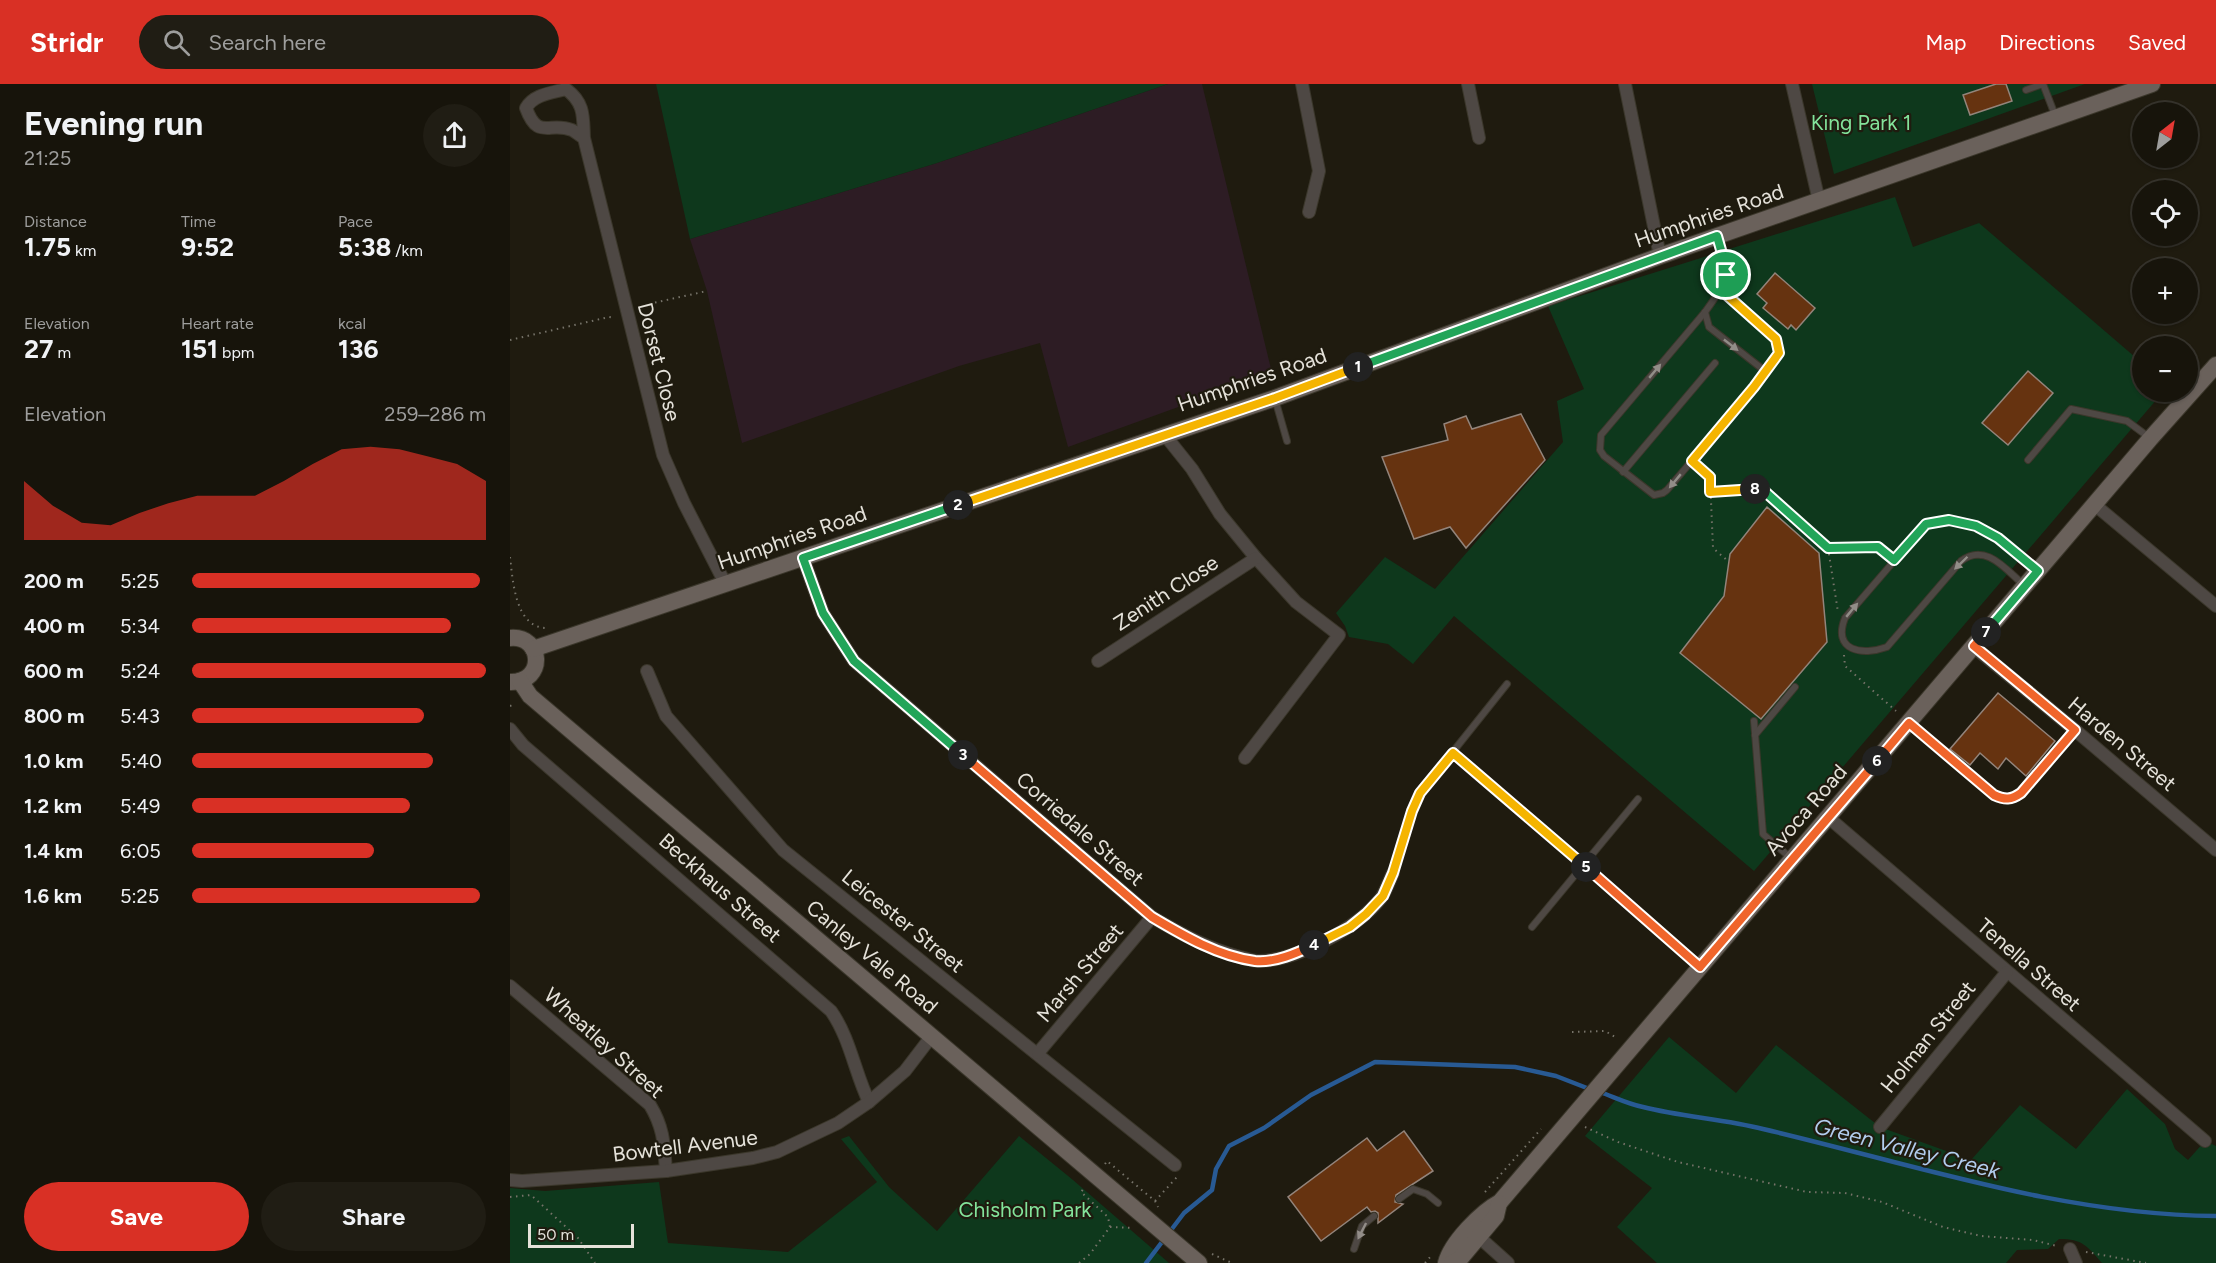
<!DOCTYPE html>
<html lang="en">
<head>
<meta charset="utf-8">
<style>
  body { margin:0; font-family:Figtree,sans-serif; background:#201d14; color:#f1f3f6; height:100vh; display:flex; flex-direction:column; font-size:22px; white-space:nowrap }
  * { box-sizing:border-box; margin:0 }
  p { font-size:20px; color:#9e9e9d }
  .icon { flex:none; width:33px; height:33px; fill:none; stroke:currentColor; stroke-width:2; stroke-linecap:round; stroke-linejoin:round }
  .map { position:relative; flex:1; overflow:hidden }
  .drawer { display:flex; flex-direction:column; background:#17140b; width:510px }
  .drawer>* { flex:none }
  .needle { width:39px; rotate:31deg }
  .buttons { position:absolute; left:1622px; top:18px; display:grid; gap:12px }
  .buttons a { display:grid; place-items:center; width:66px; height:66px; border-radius:50%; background:#17140b; box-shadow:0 2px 4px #0004,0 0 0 2px #36332c; font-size:30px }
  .scale { position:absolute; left:18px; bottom:15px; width:106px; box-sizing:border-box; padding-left:6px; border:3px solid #e5e2da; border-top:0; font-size:16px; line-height:21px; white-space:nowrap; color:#e5e2da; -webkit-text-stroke:4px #1f1b0f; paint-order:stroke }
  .pin { position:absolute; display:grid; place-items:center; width:51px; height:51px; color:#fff; margin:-26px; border:3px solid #fff; border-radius:50%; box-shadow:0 2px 6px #0007 }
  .km { position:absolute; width:30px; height:30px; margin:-15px; border-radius:50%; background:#222; color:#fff; font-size:16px; line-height:30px; text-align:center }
  .round { display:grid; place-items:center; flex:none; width:63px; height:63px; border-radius:32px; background:#201d14 }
  .headline { display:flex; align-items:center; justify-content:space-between; height:102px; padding:0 24px }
  h1 { font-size:33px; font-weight:700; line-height:45px }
  .figures { display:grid; grid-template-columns:repeat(3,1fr); gap:9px; height:102px; padding:6px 24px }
  .figures div { display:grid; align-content:center }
  .figures b { font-size:26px; font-weight:700 }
  .figures small { font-size:16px; font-weight:400 }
  .figures p { font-size:16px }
  .chart { height:168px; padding:12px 24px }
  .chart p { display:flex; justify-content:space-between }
  .chart svg { width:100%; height:108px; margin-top:6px; fill:#d93025; opacity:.7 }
  .cta { display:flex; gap:12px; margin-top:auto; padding:12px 24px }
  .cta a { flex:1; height:69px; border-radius:36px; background:#d93025; color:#fff; font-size:24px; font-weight:700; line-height:69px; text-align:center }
  .cta a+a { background:#201d14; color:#f1f3f6 }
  ul { padding:0 24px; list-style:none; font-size:20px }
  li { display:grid; grid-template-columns:96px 72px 1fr; align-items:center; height:45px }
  li i { height:15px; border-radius:8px; background:#d93025 }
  header { display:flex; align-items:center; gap:36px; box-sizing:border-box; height:84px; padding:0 30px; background:#d93025; color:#fff }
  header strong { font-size:28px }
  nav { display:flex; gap:33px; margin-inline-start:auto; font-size:21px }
  .search { width:420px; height:54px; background:#201d14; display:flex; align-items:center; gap:15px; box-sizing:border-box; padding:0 21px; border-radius:33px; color:#9e9e9d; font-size:22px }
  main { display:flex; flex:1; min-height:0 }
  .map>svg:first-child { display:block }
  .education { fill:#2d1c24 }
  .green { fill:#0e381c }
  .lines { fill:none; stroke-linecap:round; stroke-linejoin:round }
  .stream { stroke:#285a94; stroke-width:4.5 }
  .building { fill:#663310; stroke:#93847b; stroke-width:1.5 }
  .lane-casing { stroke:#3b372b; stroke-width:8 }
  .street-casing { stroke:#3b372b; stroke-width:14 }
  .secondary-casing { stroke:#3b372b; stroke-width:18 }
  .path { stroke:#767369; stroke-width:2; stroke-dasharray:1.5 4.5; stroke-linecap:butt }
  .lane { stroke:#4e4844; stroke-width:6 }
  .street { stroke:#4e4844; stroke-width:12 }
  .secondary { stroke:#6a615b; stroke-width:16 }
  .oneway { fill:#928d88 }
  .split-1-casing { stroke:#fff; stroke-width:12 }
  .split-2-casing { stroke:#fff; stroke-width:12 }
  .split-3-casing { stroke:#fff; stroke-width:12 }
  .split-4-casing { stroke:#fff; stroke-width:12 }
  .split-5-casing { stroke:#fff; stroke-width:12 }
  .split-6-casing { stroke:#fff; stroke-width:12 }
  .split-7-casing { stroke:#fff; stroke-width:12 }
  .split-8-casing { stroke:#fff; stroke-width:12 }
  .split-9-casing { stroke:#fff; stroke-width:12 }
  .split-1 { stroke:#22a559; stroke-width:8 }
  .split-2 { stroke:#f5b400; stroke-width:8 }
  .split-3 { stroke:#22a559; stroke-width:8 }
  .split-4 { stroke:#f0652b; stroke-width:8 }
  .split-5 { stroke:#f5b400; stroke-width:8 }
  .split-6 { stroke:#f0652b; stroke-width:8 }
  .split-7 { stroke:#f0652b; stroke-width:8 }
  .split-8 { stroke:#22a559; stroke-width:8 }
  .split-9 { stroke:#f5b400; stroke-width:8 }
  .labels { text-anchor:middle; stroke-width:4.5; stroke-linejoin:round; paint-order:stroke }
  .park-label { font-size:21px; fill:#83e49b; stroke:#1f1b0f }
  .street-label { font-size:21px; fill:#e5e2da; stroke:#1f1b0f }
  .water-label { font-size:22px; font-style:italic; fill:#b2cdee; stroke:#1f1b0f }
</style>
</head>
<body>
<header>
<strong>Stridr</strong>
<div class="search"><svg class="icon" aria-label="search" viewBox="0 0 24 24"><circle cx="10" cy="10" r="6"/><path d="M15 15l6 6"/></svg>Search here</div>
<nav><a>Map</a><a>Directions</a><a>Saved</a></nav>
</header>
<main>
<section class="drawer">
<div class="headline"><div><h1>Evening run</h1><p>21:25</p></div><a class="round"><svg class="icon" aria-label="share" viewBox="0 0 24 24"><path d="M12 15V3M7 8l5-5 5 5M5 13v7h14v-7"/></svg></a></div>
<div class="figures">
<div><p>Distance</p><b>1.75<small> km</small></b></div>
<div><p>Time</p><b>9:52</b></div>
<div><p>Pace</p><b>5:38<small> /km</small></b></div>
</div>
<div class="figures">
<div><p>Elevation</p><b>27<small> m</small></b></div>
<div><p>Heart rate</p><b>151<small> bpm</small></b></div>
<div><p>kcal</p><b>136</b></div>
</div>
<div class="chart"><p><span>Elevation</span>259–286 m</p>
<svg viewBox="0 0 160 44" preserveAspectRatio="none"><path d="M0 44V20L10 30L20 37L30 38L40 33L50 29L60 26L70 26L80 26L90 20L100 13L110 7L120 6L130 7L140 10L150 13L160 20V44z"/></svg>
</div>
<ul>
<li><b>200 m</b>5:25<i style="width:98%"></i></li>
<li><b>400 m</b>5:34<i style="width:88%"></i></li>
<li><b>600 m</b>5:24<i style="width:100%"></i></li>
<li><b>800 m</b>5:43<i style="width:79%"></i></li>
<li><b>1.0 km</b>5:40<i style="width:82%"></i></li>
<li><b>1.2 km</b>5:49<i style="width:74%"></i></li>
<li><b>1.4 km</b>6:05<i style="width:62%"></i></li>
<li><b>1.6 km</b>5:25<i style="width:98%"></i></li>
</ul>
<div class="cta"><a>Save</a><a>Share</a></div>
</section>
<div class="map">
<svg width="1706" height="1179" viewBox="0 0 1706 1179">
  <rect width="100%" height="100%" fill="#1f1b0f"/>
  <polygon class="education" points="658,0 692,0 762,289 558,363 530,259 449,282 232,359 197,207 180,155 427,79"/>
  <g class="green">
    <polygon points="146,0 658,0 427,79 180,155"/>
    <polygon points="1302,0 1575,0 1324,90"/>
    <polygon points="1385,113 1403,163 1469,139 1632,279 1632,308 1653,308 1244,787 944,532 903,580 878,560 839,553 835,542 826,529 875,473 925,505 1053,358 1047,317 1074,305 1038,222"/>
    <path d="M 1159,953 L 1226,1009 L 1266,961 L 1370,1043 L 1461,1076 L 1510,1021 L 1566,1065 L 1617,1005 L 1655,1040 L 1665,1065 L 1678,1076 L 1695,1057 L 1706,1062 L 1706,1179 L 1592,1179 C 1577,1162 1573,1155 1549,1155 L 1538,1165 L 1507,1166 L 1496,1179 L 1147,1179 L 1107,1143 L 1142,1104 L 1075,1052 Z"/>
    <polygon points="339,1052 379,1103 427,1147 509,1052 563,1096 659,1179 0,1179 0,1104 35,1107 149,1098 158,1159 278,1168 367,1098 331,1055"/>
  </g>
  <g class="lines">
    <g class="stream">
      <path d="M 1090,1008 C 1104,1013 1118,1020 1133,1023 C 1172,1033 1214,1035 1253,1045 C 1403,1080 1551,1131 1706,1132"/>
      <polyline points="636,1179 674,1129 702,1106 706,1085 719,1062 754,1044 801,1011 865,978 1005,983 1046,992 1082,1006"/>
    </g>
  </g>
  <g class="building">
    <polygon points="1486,0 1496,0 1502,17 1460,31 1453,11"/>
    <polygon points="1265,189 1305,224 1286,246 1281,241 1278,245 1253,224 1257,219 1247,210"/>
    <polygon points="1518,287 1543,309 1498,361 1472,339"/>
    <polygon points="1011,330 1035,376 956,464 940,443 904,455 872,373 938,356 934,340 956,332 962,345"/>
    <polygon points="1257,423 1309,469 1317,558 1251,635 1170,569 1214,512 1220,470"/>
    <polygon points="1488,609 1545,657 1516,692 1496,674 1488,685 1470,669 1460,681 1440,665"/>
    <polygon points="894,1047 923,1087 886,1111 885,1118 893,1120 868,1139 868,1129 865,1127 861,1128 857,1123 811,1157 778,1113 857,1054 867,1067"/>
  </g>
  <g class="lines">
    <defs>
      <g id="lane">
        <polyline points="1533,0 1545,31"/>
        <polyline points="1516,6 1533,0"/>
        <path d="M 1207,152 C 1219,191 1219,195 1195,228 L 1091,351 L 1090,366 L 1094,372 L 1144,411 L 1153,409 L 1157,406 L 1244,304 L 1269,269 L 1266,256 L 1211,206"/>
        <polyline points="1195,228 1199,243 1255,287"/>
        <polyline points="765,315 777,357"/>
        <polyline points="1518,376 1561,325 1617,337 1640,354"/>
        <polyline points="1113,388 1205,279"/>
        <path d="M 1515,502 C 1496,486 1476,458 1451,477 L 1377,563 C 1352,572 1322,567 1335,534 L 1416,440 C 1423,439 1432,436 1439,436 C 1474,438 1502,466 1527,487"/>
        <polyline points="1244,637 1253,750 1282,775"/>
        <path d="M 1399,640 L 1484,711 C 1495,716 1501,716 1511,709 L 1565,646"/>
        <polyline points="1245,651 1285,603"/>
        <polyline points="943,669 1190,883"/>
        <polyline points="910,709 997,600"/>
        <polyline points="1022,843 1128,715"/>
        <polyline points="889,1115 903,1105 917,1110 928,1119"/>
        <polyline points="844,1165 852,1142 864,1132"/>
      </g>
      <g id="street">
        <polyline points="792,0 809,87 799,128"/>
        <polyline points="958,0 969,54"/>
        <polyline points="1115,0 1150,172"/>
        <polyline points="1282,0 1309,117"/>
        <path d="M 74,54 C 70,52 66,48 62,46 C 39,37 28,57 16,24 C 24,10 42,9 56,5 C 75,19 73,33 74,54 L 153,371 L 174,419 L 216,501"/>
        <polyline points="654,350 682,385 710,430 746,474 786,518 829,551 735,674"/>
        <polyline points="1585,421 1706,522"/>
        <path d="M 293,474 L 313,529 L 344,577 L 642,833 C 671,850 697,864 730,873 C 735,874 742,877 748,877 C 786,877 848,844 871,814 C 876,807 879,797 883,789"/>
        <polyline points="1464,563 1565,646 1706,766"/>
        <polyline points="588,577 746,474"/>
        <polyline points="137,587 156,632 273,766 665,1081"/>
        <path d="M 0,645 L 13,661 L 321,927 C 340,954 345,989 359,1018"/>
        <polyline points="1319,734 1695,1057"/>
        <path d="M 0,902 L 140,1021 C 154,1044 154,1061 156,1087"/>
        <polyline points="528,969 642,833"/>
        <polyline points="1370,1043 1497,888"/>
        <polyline points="0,1096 12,1097 156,1087 243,1074 267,1068 328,1039 359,1018 395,987 421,953"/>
        <polyline points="969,1153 998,1179"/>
        <polyline points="1560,1165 1566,1179"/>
      </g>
      <g id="secondary">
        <path d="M 0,554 C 33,551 36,598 1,598"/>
        <polyline points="23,565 765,314 1150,172 1642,0"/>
        <polyline points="10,597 20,612 689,1179"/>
        <path d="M 936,1179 C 941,1159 971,1128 990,1118 L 1640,355 L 1706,281"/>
        <polyline points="942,1179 950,1175 986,1132 989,1119"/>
      </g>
    </defs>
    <use href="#lane" class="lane-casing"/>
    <use href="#street" class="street-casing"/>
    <use href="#secondary" class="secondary-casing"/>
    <g class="path">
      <polyline points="131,227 134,221 197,207"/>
      <polyline points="0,256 99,233 105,234"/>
      <polyline points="1188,383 1200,393 1203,464 1219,478"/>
      <polyline points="1200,408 1252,405 1318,464 1369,463 1377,470"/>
      <polyline points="1318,464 1328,528"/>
      <path d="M 0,473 C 3,497 5,543 36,544"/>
      <polyline points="1334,571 1335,582 1386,627"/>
      <polyline points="0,622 5,620"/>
      <polyline points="886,777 906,717"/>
      <polyline points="1062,948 1095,947 1107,954"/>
      <polyline points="1075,1043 1108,1058 1168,1078 1297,1108 1335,1109 1372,1118 1433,1143 1471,1152 1523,1156 1547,1162"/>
      <polyline points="595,1080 597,1077 645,1117 648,1123"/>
      <polyline points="975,1108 1031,1045"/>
      <polyline points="0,1113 21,1111 68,1154 85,1179"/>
      <polyline points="645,1117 667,1093"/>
      <polyline points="600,1143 623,1144"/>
      <polyline points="1576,1168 1636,1179"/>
      <polyline points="702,1170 722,1179"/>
      <polyline points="569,1179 580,1170 600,1143 598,1133 571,1108 575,1103"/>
      <polyline points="915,1179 921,1172"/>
    </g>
    <use href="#lane" class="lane"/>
    <use href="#street" class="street"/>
    <use href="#secondary" class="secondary"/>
  </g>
  <defs><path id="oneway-solid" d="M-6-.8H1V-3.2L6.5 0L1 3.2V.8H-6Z" transform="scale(1.5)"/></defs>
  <g class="oneway">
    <use href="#oneway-solid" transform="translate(1221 261) rotate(38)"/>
    <use href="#oneway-solid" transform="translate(1145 287) rotate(-50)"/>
    <use href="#oneway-solid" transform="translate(1165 397) rotate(130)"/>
    <use href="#oneway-solid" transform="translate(1451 479) rotate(136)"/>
    <use href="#oneway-solid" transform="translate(1342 526) rotate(-50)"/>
    <use href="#oneway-solid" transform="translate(852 1147) rotate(117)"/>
  </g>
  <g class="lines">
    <defs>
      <polyline id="split-1" points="848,283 1207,152 1215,180 1216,191"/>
      <polyline id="split-2" points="448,421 765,314 848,283"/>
      <polyline id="split-3" points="448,421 293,474 313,529 344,577 453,671"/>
      <path id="split-4" d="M 453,671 L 642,833 C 674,852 708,872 745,877 C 765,879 787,869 804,861"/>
      <polyline id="split-5" points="804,861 840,843 856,830 873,812 883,789 902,727 910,709 943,669 1076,783"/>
      <polyline id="split-6" points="1076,783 1190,883 1367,677"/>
      <path id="split-7" d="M 1367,677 L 1399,639 L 1484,711 C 1495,716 1501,716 1511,709 L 1565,646 L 1464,562 L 1476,548"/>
      <polyline id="split-8" points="1245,405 1252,405 1318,464 1368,463 1384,476 1416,440 1439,436 1466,442 1488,454 1528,487 1476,548"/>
      <polyline id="split-9" points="1216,191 1211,206 1266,255 1269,269 1244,303 1182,377 1200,393 1200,408 1245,405"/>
    </defs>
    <use href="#split-1" class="split-1-casing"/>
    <use href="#split-2" class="split-2-casing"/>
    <use href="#split-3" class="split-3-casing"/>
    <use href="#split-4" class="split-4-casing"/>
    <use href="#split-5" class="split-5-casing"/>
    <use href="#split-6" class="split-6-casing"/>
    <use href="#split-7" class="split-7-casing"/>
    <use href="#split-8" class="split-8-casing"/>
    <use href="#split-9" class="split-9-casing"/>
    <use href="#split-1" class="split-1"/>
    <use href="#split-2" class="split-2"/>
    <use href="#split-3" class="split-3"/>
    <use href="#split-4" class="split-4"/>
    <use href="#split-5" class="split-5"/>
    <use href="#split-6" class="split-6"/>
    <use href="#split-7" class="split-7"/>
    <use href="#split-8" class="split-8"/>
    <use href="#split-9" class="split-9"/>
  </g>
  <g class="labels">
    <g class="park-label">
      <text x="1351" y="46">King Park 1</text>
      <text x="515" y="1133">Chisholm Park</text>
    </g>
    <g class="street-label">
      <text transform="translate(1199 132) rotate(-19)" y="7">Humphries Road</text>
      <text transform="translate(149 278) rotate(76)" y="7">Dorset Close</text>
      <text transform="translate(742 296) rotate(-19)" y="7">Humphries Road</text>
      <text transform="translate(282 454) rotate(-19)" y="7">Humphries Road</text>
      <text transform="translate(656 509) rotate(-33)" y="7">Zenith Close</text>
      <text transform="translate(1612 660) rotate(40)" y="7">Harden Street</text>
      <text transform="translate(1296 726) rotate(-49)" y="7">Avoca Road</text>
      <text transform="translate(570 745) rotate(41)" y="7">Corriedale Street</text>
      <text transform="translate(210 804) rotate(41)" y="7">Beckhaus Street</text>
      <text transform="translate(393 837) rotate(39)" y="7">Leicester Street</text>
      <text transform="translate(362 873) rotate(40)" y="7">Canley Vale Road</text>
      <text transform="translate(1519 881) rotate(41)" y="7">Tenella Street</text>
      <text transform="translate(570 889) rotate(-50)" y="7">Marsh Street</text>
      <text transform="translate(1418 953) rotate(-51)" y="7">Holman Street</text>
      <text transform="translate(94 959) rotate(42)" y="7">Wheatley Street</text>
      <text transform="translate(175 1062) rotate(-7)" y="7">Bowtell Avenue</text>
    </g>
    <g class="water-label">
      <text transform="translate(1397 1064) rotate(14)" y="8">Green Valley Creek</text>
    </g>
  </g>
</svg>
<div class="buttons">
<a><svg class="needle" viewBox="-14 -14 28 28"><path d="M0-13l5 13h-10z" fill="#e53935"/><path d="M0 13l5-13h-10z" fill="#9e9e9d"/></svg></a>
<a><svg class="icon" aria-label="locate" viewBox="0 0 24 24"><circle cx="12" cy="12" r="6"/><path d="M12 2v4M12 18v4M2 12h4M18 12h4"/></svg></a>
<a>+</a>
<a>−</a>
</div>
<div class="scale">50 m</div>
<div class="pin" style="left:1216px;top:191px;background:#1e9e55"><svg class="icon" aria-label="arrive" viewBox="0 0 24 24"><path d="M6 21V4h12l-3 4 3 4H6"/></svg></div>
<b class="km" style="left:848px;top:283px">1</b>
<b class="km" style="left:448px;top:421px">2</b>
<b class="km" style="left:453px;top:671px">3</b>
<b class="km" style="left:804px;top:861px">4</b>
<b class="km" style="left:1076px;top:783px">5</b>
<b class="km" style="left:1367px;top:677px">6</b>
<b class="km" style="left:1476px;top:548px">7</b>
<b class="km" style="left:1245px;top:405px">8</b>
</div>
</main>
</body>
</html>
